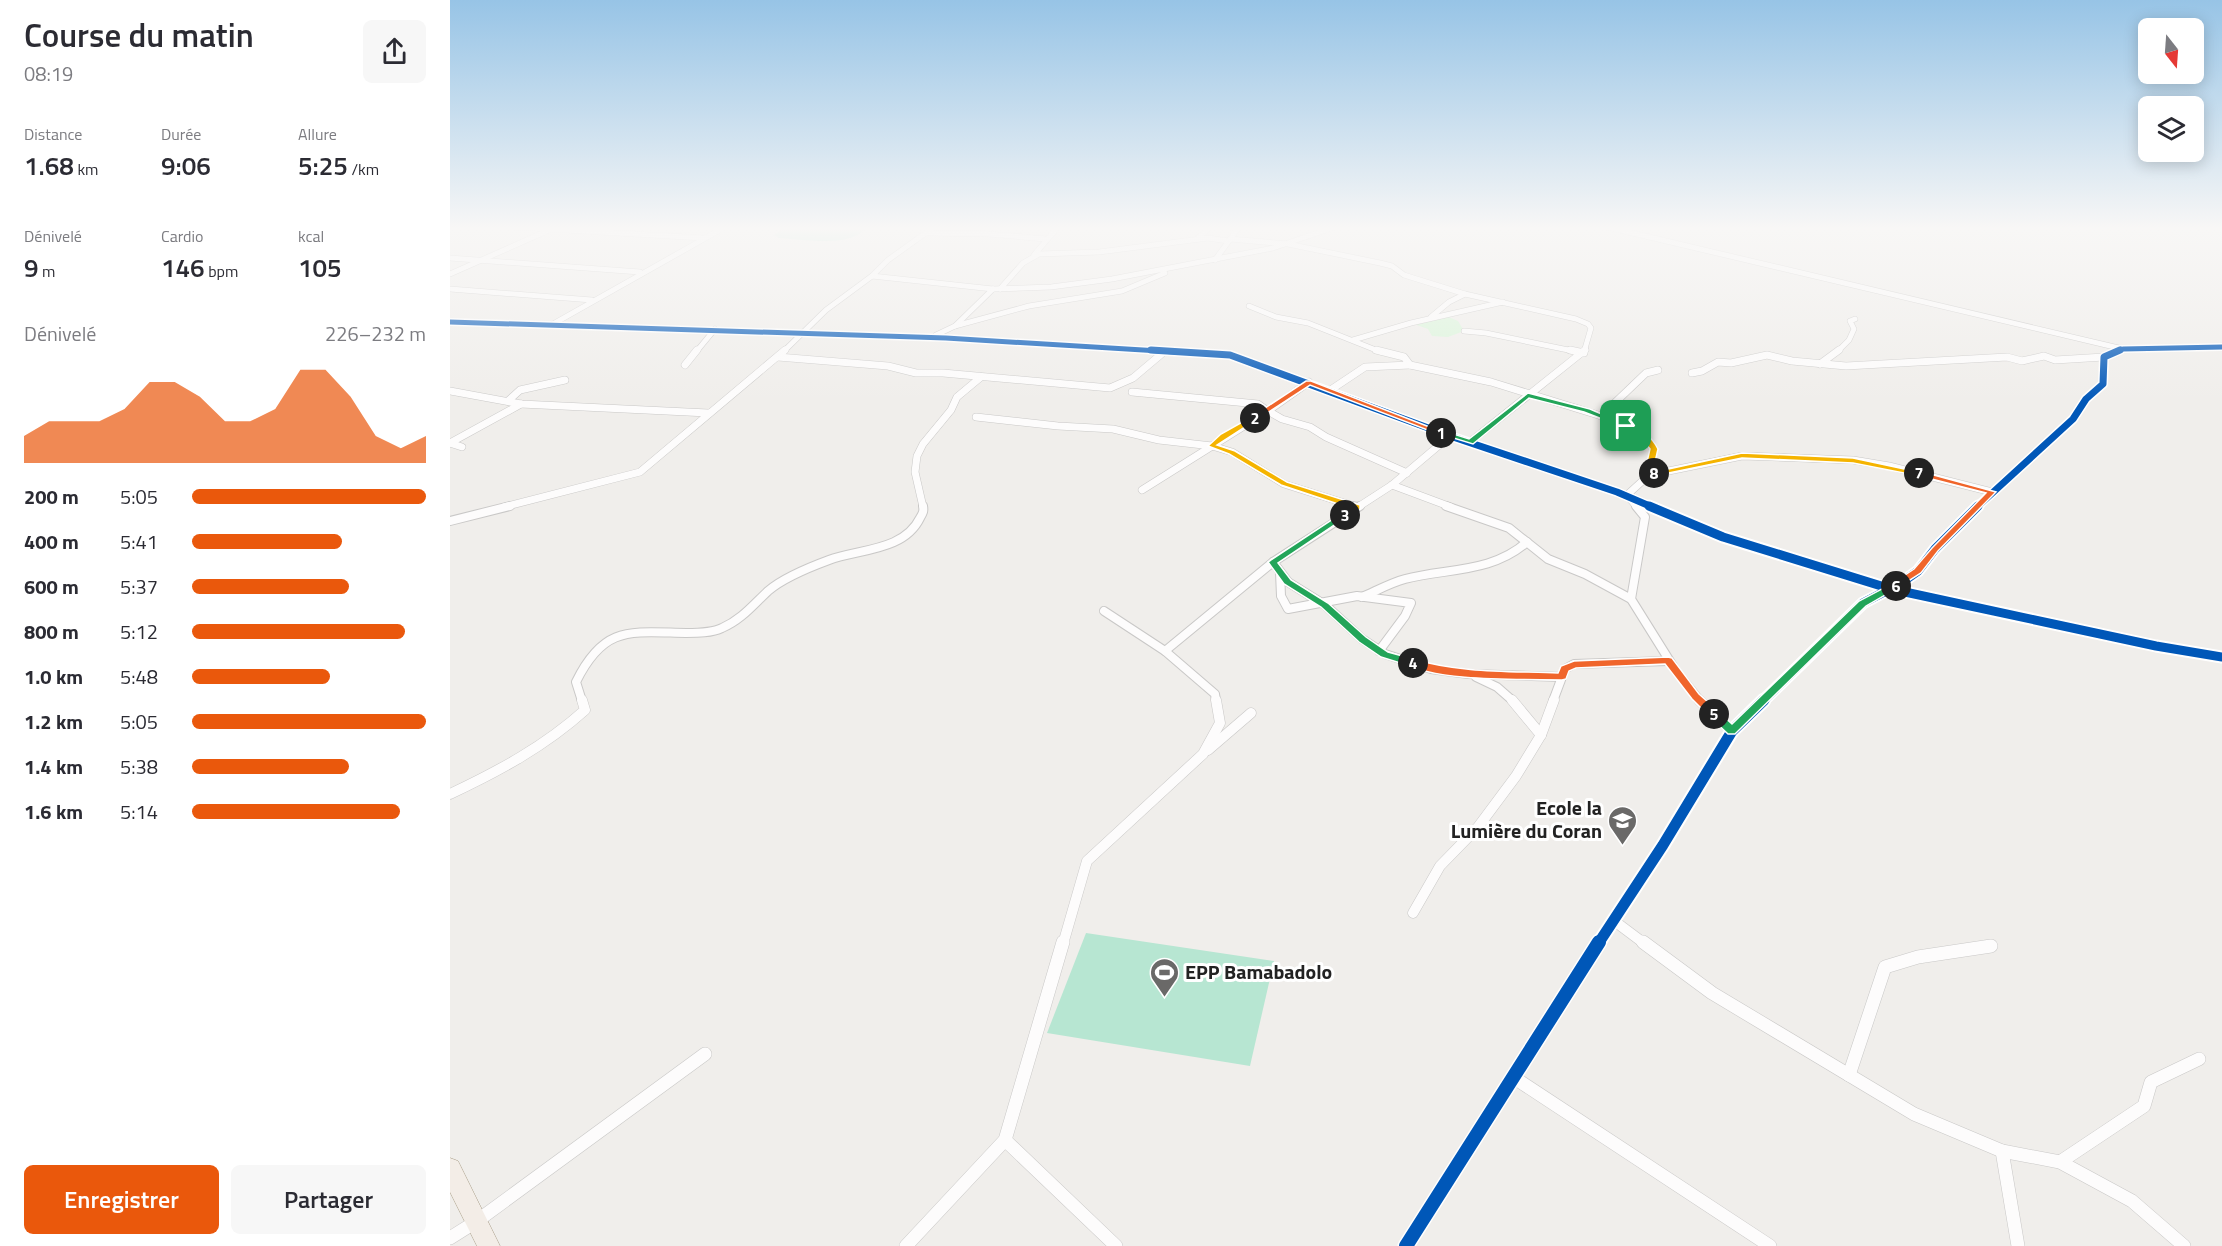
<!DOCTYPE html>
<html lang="fr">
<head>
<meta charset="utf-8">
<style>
  body { margin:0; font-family:"Titillium Web",sans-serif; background:#f7f7f7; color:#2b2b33; height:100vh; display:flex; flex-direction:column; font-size:22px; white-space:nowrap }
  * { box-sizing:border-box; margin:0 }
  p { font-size:20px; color:#7c7c81 }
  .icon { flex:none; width:33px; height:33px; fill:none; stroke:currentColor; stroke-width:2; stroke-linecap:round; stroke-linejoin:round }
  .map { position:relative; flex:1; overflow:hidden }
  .drawer { display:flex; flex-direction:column; background:#fff; width:450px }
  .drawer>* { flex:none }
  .needle { width:39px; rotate:163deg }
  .tools { position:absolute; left:1688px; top:18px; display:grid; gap:12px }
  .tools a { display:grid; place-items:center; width:66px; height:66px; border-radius:9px; background:#fff; box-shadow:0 3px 15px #0003; font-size:30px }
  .pin { position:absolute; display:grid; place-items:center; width:51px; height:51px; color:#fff; margin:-26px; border-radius:12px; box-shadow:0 3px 9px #0006 }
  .km { position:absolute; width:30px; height:30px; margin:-15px; border-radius:50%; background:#222; color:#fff; font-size:16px; line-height:30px; text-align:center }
  .round { display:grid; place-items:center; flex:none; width:63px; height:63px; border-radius:9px; background:#f7f7f7 }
  .summary { display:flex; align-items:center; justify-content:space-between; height:102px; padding:0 24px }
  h1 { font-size:33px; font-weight:600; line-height:45px }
  .stats { display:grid; grid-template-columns:repeat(3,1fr); gap:9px; height:102px; padding:6px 24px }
  .stats div { display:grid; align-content:center }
  .stats b { font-size:26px; font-weight:600 }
  .stats small { font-size:16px; font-weight:400 }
  .stats p { font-size:16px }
  .chart { height:168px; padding:12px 24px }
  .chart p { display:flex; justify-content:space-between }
  .chart svg { width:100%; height:108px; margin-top:6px; fill:#ea580c; opacity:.7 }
  .primary-button { display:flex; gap:12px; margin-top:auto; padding:12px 24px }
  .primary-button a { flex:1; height:69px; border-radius:9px; background:#ea580c; color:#fff; font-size:24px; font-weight:600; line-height:69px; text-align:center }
  .primary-button a+a { background:#f7f7f7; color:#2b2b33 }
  ul { padding:0 24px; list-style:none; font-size:20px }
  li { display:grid; grid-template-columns:96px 72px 1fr; align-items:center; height:45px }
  li i { height:15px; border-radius:8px; background:#ea580c }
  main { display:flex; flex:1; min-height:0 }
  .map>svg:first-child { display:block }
  .park { fill:#daf5da }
  .pitch { fill:#b7e6d2 }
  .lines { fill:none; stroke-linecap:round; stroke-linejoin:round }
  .minor-far4-casing { stroke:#c9c8c7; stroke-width:6 }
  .minor-far3-casing { stroke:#c9c8c7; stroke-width:8 }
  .minor-far2-casing { stroke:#c9c8c7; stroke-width:10 }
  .minor-far1-casing { stroke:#c9c8c7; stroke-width:11 }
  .minor-casing { stroke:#c9c8c7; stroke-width:14 }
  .primary-casing { stroke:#a79c86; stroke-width:1 }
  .minor-far4 { stroke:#fdfcfc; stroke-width:5 }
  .minor-far3 { stroke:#fdfcfc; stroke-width:7 }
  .minor-far2 { stroke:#fdfcfc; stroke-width:8 }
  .minor-far1 { stroke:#fdfcfc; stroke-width:10 }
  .minor { stroke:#fdfcfc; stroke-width:13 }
  .primary { fill:#f3ede7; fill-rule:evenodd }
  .cycleway-far4-casing { stroke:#fff; stroke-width:8 }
  .cycleway-far3-casing { stroke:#fff; stroke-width:10 }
  .cycleway-far2-casing { stroke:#fff; stroke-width:13 }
  .cycleway-far1-casing { stroke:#fff; stroke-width:15 }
  .cycleway-casing { stroke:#fff; stroke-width:17 }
  .cycleway-far4 { stroke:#0057b8; stroke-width:5 }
  .cycleway-far3 { stroke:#0057b8; stroke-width:7 }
  .cycleway-far2 { stroke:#0057b8; stroke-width:9 }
  .cycleway-far1 { stroke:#0057b8; stroke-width:11 }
  .cycleway { stroke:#0057b8; stroke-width:14 }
  .split-1 { fill:#22a559; stroke:#fff; stroke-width:1.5 }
  .split-2 { fill:#f0652b; stroke:#fff; stroke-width:1.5 }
  .split-3 { fill:#f5b400; stroke:#fff; stroke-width:1.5 }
  .split-4 { fill:#22a559; stroke:#fff; stroke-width:1.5 }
  .split-5 { fill:#f0652b; stroke:#fff; stroke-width:1.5 }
  .split-6 { fill:#22a559; stroke:#fff; stroke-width:1.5 }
  .split-7 { fill:#f0652b; stroke:#fff; stroke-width:1.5 }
  .split-8 { fill:#f5b400; stroke:#fff; stroke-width:1.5 }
  .split-9 { fill:#f5b400; stroke:#fff; stroke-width:1.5 }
  .labels { text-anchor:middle; stroke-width:6; stroke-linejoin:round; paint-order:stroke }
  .near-poi-label { font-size:20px; font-weight:bold; fill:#222; stroke:#fff; text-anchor:end }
</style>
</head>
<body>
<main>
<section class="drawer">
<div class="summary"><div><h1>Course du matin</h1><p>08:19</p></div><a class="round"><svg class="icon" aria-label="share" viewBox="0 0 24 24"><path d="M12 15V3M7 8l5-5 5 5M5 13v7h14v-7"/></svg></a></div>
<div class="stats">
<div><p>Distance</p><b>1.68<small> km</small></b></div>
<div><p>Durée</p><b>9:06</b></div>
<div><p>Allure</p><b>5:25<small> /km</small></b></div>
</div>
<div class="stats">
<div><p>Dénivelé</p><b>9<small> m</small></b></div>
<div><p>Cardio</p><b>146<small> bpm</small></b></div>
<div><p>kcal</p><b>105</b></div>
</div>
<div class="chart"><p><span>Dénivelé</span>226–232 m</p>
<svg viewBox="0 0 160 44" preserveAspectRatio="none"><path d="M0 44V33L10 27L20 27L30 27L40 22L50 11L60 11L70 17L80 27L90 27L100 22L110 6L120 6L130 17L140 33L150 38L160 33V44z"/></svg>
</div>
<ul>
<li><b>200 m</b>5:05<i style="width:100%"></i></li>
<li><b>400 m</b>5:41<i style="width:64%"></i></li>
<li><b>600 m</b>5:37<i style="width:67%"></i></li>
<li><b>800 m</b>5:12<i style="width:91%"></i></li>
<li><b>1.0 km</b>5:48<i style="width:59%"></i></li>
<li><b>1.2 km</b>5:05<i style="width:100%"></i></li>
<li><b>1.4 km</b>5:38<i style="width:67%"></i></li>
<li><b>1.6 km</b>5:14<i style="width:89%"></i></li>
</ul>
<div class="primary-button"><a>Enregistrer</a><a>Partager</a></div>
</section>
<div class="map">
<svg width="1772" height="1246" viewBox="0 0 1772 1246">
  <rect width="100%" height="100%" fill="#f0eeeb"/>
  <polygon class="park" points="994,315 1008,321 1014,331 998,337 982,336 978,329 961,323"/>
  <g class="pitch">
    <path d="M 335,227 L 412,227 L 415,229 C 399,248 352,239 329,238 L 324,235 Z"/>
    <polygon points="636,933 824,961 800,1066 597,1033"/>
  </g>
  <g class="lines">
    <defs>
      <g id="minor-far4">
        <polyline points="64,227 254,238"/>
        <polyline points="1157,227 1673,349"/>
        <polyline points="476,233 539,234 596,239"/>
        <polyline points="747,239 760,227"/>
        <polyline points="780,239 838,244 930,263 942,266 954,275 1015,294 1126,319 1138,324 1141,328 1134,352"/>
        <polyline points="584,255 608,227"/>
        <polyline points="0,258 190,272"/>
        <polyline points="765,260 789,227"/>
        <polyline points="0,274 97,231"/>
        <polyline points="422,276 438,260 484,227"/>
        <polyline points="0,289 142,300"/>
        <polyline points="550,289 573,263 589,254 649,252 758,238 778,241"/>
        <polyline points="799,306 826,317 858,323 931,352"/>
        <polyline points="981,317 999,302 1015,294"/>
        <polyline points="0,322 496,338 726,352"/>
        <polyline points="103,324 275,227"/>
        <polyline points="505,326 579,306 672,291 715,273"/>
        <polyline points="1014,331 1036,333 1128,352"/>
        <polyline points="486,335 505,326 543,289"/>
        <polyline points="903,340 961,323 1053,302"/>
        <polyline points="246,352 265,329"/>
        <polyline points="333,352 376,310 422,276 543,289 601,287 662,279 823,248 885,227"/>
        <polyline points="1387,352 1399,340 1404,329 1400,321 1405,319"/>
        <polyline points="1666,352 1673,349 1772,347"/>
      </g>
      <g id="minor-far3">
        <polyline points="701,350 780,355 1000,436 1167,492 1202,507"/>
        <polyline points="926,350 954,357 960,365 1041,382 1161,419 1186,431 1204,449 1199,475"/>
        <polyline points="1120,350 1134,353"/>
        <polyline points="328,357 438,366 466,373 493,373 660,388 683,378 715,351"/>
        <polyline points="1370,364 1389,350"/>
        <polyline points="235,365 247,350"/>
        <polyline points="1242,373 1252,371 1268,362 1281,363 1317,355 1342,361 1396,366 1557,357 1572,361 1594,356 1605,360 1654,357"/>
        <polyline points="859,382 818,411 832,419 860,427 876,437 957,473"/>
        <polyline points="0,391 71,404 258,413"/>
        <polyline points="879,391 915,367 960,365"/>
        <polyline points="682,392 808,404 818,411 692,490"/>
        <polyline points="58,401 70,390 115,380"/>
        <polyline points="1151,416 1196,373 1208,370"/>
        <polyline points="526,417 608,426 663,429 709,440 762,446 782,452 834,484 907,507"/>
        <polyline points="1020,442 1135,350"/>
        <polyline points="0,443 71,404"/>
        <polyline points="0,443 12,447"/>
        <polyline points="942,485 1001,507"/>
        <polyline points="54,507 190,472 335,350"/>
        <polyline points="473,507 465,472 467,456 473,444 501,410 507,397 531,377"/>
        <polyline points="908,507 942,485 1000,436"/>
        <polyline points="1187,507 1177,495 1199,475 1292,456 1403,460 1439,466 1542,492"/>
        <polyline points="1527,507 1623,419 1636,399 1653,384 1654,357 1670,350"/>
      </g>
      <g id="minor-far2">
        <polyline points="902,506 907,507"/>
        <polyline points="996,506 1059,528 1098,559 1135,574 1181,599"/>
        <polyline points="1186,506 1195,517 1181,599 1226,671 1250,701"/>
        <polyline points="1199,506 1273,537 1441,589 1706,646 1772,657"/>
        <polyline points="0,521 60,506"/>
        <polyline points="823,562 838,582 875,605 912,639 935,654 981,669 1018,674 1112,677"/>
        <polyline points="830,572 831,596 838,609 907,596 961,603 955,616 929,651"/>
        <path d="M 912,597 C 926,591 940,583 955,579 C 997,568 1042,573 1077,542"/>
        <polyline points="654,611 715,651 765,694 766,701"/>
        <polyline points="715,651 823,562 910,506"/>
        <polyline points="1026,677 1047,687 1063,701"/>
        <path d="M 132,701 L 126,682 C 154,625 180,632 236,633 C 247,633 262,633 272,628 C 291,620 303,605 318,591 C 333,578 360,567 379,560 C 409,549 454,551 470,518 C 473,513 474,511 473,506"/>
        <polyline points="1103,701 1115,669 1124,664 1218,661"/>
        <polyline points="1313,701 1413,603 1451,583 1468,571 1485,549 1528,506"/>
      </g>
      <g id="minor-far1">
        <polyline points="1062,700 1091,735"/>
        <polyline points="1249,700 1282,731"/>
        <polyline points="758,750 801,713"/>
        <path d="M 0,794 C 49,771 95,746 135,710 L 132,700"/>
        <polyline points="963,913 990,866 1028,827 1066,776 1091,735 1104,700"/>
        <polyline points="1163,920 1195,944"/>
        <polyline points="613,944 637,861 753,754 770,723 766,700"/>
        <polyline points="1148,944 1213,845 1282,731 1314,700"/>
      </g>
      <g id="minor">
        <polyline points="1193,942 1262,993 1464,1114 1552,1151 1610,1162 1682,1201 1734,1246"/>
        <polyline points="1399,1075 1435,967 1468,957 1541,946"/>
        <polyline points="1063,1077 1320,1246"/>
        <polyline points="555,1140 666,1246"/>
        <polyline points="1552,1151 1568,1246"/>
        <polyline points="1610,1162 1694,1106 1701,1082 1749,1059"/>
        <polyline points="0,1238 27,1221 255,1054"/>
        <polyline points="456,1246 555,1140 613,942"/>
        <polyline points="956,1246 1149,942"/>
      </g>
      <polygon id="primary" points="0,1158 8,1161 50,1246 27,1246 0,1192"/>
    </defs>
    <use href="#minor-far4" class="minor-far4-casing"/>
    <use href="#minor-far3" class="minor-far3-casing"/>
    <use href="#minor-far2" class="minor-far2-casing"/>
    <use href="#minor-far1" class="minor-far1-casing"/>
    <use href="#minor" class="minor-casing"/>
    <use href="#primary" class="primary-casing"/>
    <use href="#minor-far4" class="minor-far4"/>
    <use href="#minor-far3" class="minor-far3"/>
    <use href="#minor-far2" class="minor-far2"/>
    <use href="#minor-far1" class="minor-far1"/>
    <use href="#minor" class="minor"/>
    <use href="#primary" class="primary"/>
    <defs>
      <g id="cycleway-far4">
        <polyline points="0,322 496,338 726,352"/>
        <polyline points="1666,352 1673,349 1772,347"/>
      </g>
      <g id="cycleway-far3">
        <polyline points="701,350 780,355 1000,436 1167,492 1202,507"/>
        <polyline points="1527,507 1623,419 1636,399 1653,384 1654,357 1670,350"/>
      </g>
      <g id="cycleway-far2">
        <polyline points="1199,506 1273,537 1441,589 1706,646 1772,657"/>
        <polyline points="1313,701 1413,603 1451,583 1468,571 1485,549 1528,506"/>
      </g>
      <polyline id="cycleway-far1" points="1148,944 1213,845 1282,731 1314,700"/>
      <polyline id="cycleway" points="956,1246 1149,942"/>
    </defs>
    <use href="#cycleway-far4" class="cycleway-far4-casing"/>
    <use href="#cycleway-far3" class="cycleway-far3-casing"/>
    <use href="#cycleway-far2" class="cycleway-far2-casing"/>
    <use href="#cycleway-far1" class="cycleway-far1-casing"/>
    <use href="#cycleway" class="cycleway-casing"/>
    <use href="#cycleway-far4" class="cycleway-far4"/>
    <use href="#cycleway-far3" class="cycleway-far3"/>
    <use href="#cycleway-far2" class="cycleway-far2"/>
    <use href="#cycleway-far1" class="cycleway-far1"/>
    <use href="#cycleway" class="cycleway"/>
  </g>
  <linearGradient id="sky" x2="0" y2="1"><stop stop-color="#97c4e6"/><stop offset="0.57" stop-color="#f8f7f6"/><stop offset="1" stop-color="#f8f7f6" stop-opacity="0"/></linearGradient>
  <rect width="1772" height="401" fill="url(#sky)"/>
  <polygon class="split-1" points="1078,393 1140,409 1179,426 1173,427 1134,412 1079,398 1023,444 987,433 991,430 1019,439"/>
  <polygon class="split-2" points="856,381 861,381 995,433 988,434 860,385 808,419 803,419 803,416"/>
  <polygon class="split-3" points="803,416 809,418 767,445 785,451 837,482 910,505 910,509 898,517 892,517 892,513 900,508 831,485 779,454 758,446 771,434"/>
  <polygon class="split-4" points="892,513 899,515 828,563 841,580 878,603 916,637 938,652 967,660 967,666 963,667 931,657 909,642 871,607 834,584 818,562"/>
  <path class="split-5" d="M 1218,657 L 1222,658 L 1249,694 L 1268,711 L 1268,717 L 1260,717 L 1242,699 L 1215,664 L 1126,668 L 1119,671 L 1116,679 L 1112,680 C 1081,679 978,682 958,663 L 963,659 C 1010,673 1060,671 1108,673 L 1111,666 L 1124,661 Z"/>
  <polygon class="split-6" points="1443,583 1451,586 1416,606 1285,734 1278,734 1260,717 1260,711 1268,711 1282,724 1409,601"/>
  <polygon class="split-7" points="1469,471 1546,492 1488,551 1471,573 1446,589 1442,586 1443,583 1464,569 1482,548 1536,493 1466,475 1466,472"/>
  <polygon class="split-8" points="1292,453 1403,458 1473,473 1469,476 1403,463 1292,458 1204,476 1200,473"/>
  <path class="split-9" d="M 1176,423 C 1190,429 1201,435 1208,449 L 1203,471 L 1207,472 L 1207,475 L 1198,477 L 1194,475 L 1200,449 L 1189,435 L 1173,427 L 1172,426 Z"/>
  <defs>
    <symbol id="school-pin" viewBox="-11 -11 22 30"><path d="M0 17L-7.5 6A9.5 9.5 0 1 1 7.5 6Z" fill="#6a6968" stroke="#fff"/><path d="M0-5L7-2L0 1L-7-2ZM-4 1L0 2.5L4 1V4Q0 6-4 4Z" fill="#fff"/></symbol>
    <symbol id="stadium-pin" viewBox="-11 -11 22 30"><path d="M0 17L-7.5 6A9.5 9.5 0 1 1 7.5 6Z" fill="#6a6968" stroke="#fff"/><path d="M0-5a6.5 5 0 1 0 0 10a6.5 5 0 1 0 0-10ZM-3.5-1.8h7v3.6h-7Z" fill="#fff"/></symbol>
  </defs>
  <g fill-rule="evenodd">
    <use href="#school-pin" x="1156" y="804" width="33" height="45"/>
    <use href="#stadium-pin" x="698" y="956" width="33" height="45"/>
  </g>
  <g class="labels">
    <g class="near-poi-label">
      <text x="1152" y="815">Ecole la<tspan x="1152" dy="23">Lumière du Coran</tspan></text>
      <text x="735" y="979" text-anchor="start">EPP Bamabadolo</text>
    </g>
  </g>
</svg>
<div class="tools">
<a><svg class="needle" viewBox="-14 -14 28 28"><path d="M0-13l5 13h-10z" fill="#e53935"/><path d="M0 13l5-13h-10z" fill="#7c7c81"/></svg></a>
<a><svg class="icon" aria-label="layers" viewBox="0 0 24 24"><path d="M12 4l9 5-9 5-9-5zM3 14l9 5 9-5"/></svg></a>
</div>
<div class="pin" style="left:1176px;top:426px;background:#1e9e55"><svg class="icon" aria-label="arrive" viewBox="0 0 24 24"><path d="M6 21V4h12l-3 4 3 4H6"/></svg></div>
<b class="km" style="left:991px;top:433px">1</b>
<b class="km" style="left:805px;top:418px">2</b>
<b class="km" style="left:895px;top:515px">3</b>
<b class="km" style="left:963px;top:663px">4</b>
<b class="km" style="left:1264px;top:714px">5</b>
<b class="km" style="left:1446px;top:586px">6</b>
<b class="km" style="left:1469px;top:473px">7</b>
<b class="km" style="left:1204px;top:473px">8</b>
</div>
</main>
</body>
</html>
